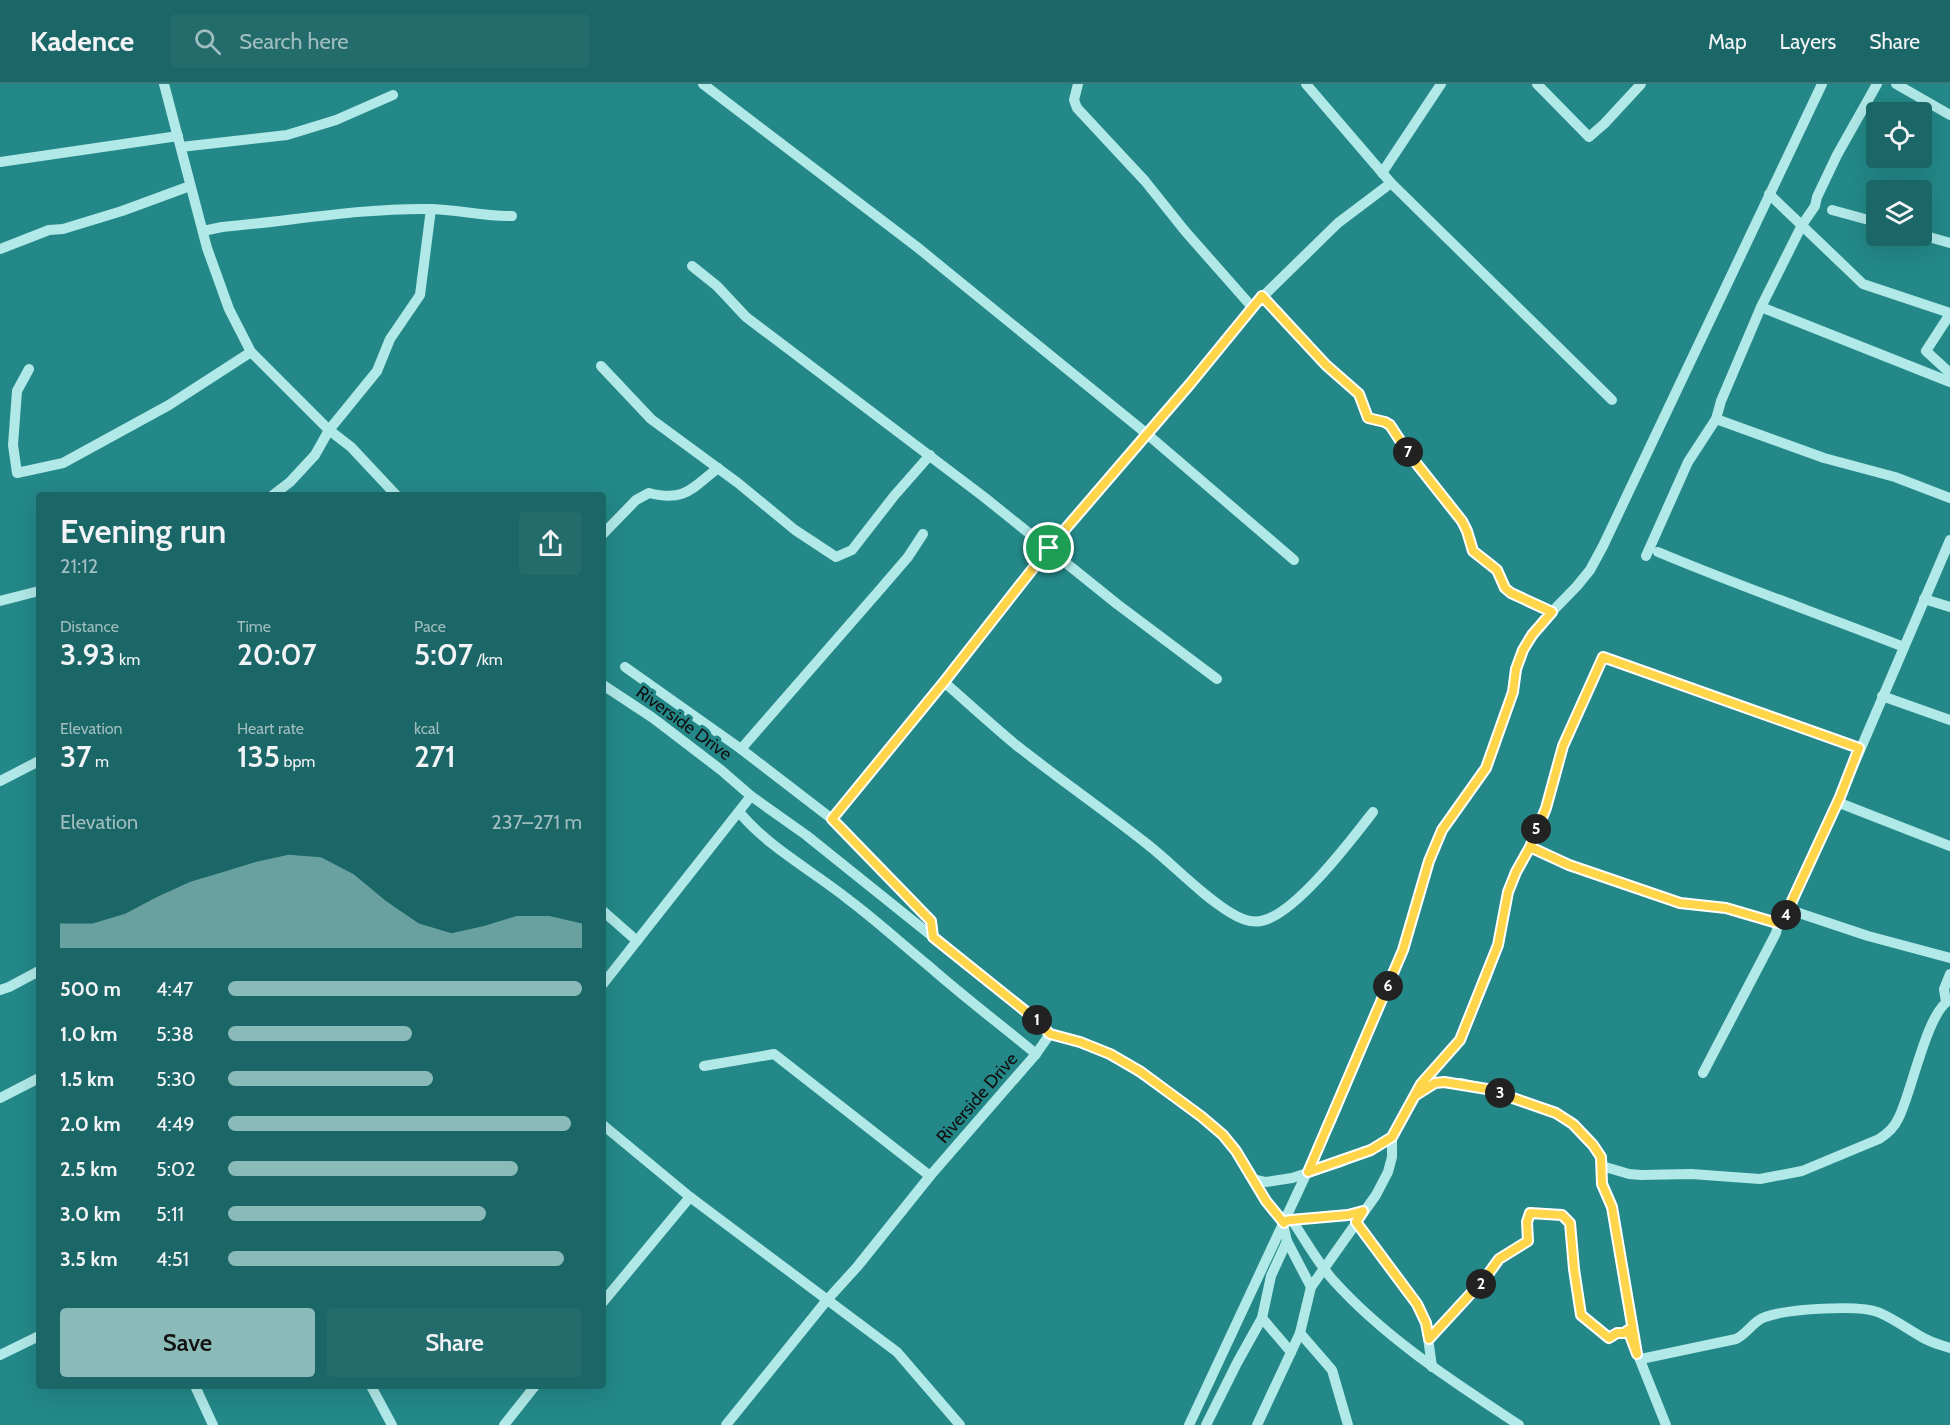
<!DOCTYPE html>
<html lang="en">
<head>
<meta charset="utf-8">
<style>
  body { margin:0; font-family:Cabin,sans-serif; background:#246c6c; color:#f1f3f6; height:100vh; display:flex; flex-direction:column; font-size:22px; white-space:nowrap }
  * { box-sizing:border-box; margin:0 }
  p { font-size:20px; color:#a0bdbf }
  .icon { flex:none; width:33px; height:33px; fill:none; stroke:currentColor; stroke-width:2; stroke-linecap:round; stroke-linejoin:round }
  .map { position:relative; flex:1; overflow:hidden }
  .drawer { position:absolute; left:36px; top:408px; width:570px; height:897px; display:flex; flex-direction:column; background:#1b6666; border-radius:6px; box-shadow:0 6px 24px #0002 }
  .drawer>* { flex:none }
  .buttons { position:absolute; left:1866px; top:18px; display:grid; gap:12px }
  .buttons a { display:grid; place-items:center; width:66px; height:66px; border-radius:6px; background:#1b6666; box-shadow:0 6px 24px #0002; font-size:30px }
  .pin { position:absolute; display:grid; place-items:center; width:51px; height:51px; color:#fff; margin:-26px; border:3px solid #fff; border-radius:50%; box-shadow:0 2px 6px #0007 }
  .km { position:absolute; width:30px; height:30px; margin:-15px; border-radius:50%; background:#222; color:#fff; font-size:16px; line-height:30px; text-align:center }
  .round { display:grid; place-items:center; flex:none; width:63px; height:63px; border-radius:6px; background:#246c6c }
  .overview { display:flex; align-items:center; justify-content:space-between; height:102px; padding:0 24px }
  h1 { font-size:33px; font-weight:600; line-height:45px }
  .stats { display:grid; grid-template-columns:repeat(3,1fr); gap:9px; height:102px; padding:6px 24px }
  .stats div { display:grid; align-content:center }
  .stats b { font-size:30px; font-weight:600 }
  .stats small { font-size:16px; font-weight:400 }
  .stats p { font-size:16px }
  .chart { height:168px; padding:12px 24px }
  .chart p { display:flex; justify-content:space-between }
  .chart svg { width:100%; height:108px; margin-top:6px; fill:#8bbbb9; opacity:.7 }
  .button { display:flex; gap:12px; margin-top:auto; padding:12px 24px }
  .button a { flex:1; height:69px; border-radius:6px; background:#8bbbb9; color:#111; font-size:24px; font-weight:600; line-height:69px; text-align:center }
  .button a+a { background:#246c6c; color:#f1f3f6 }
  ul { padding:0 24px; list-style:none; font-size:20px }
  li { display:grid; grid-template-columns:96px 72px 1fr; align-items:center; height:45px }
  li i { height:15px; border-radius:8px; background:#8bbbb9 }
  header { display:flex; align-items:center; gap:36px; box-sizing:border-box; height:84px; padding:0 30px; background:#1b6666; border-bottom:2px solid #397a7a }
  header strong { font-size:28px }
  nav { display:flex; gap:33px; margin-inline-start:auto; font-size:21px }
  .search { width:420px; height:54px; background:#246c6c; display:flex; align-items:center; gap:15px; box-sizing:border-box; padding:0 21px; border-radius:6px; color:#a0bdbf; font-size:22px }
  .map>svg:first-child { display:block }
  .lines { fill:none; stroke-linecap:round; stroke-linejoin:round }
  .minor { stroke:#b0e9e8; stroke-width:10 }
  .route-casing { stroke:#fff; stroke-width:12 }
  .route { stroke:#ffd54a; stroke-width:8 }
  .labels { text-anchor:middle; stroke-width:6; stroke-linejoin:round; paint-order:stroke }
  .street-label { font-size:18px; fill:#111; stroke:#248888 }
</style>
</head>
<body>
<header>
<strong>Kadence</strong>
<div class="search"><svg class="icon" aria-label="search" viewBox="0 0 24 24"><circle cx="10" cy="10" r="6"/><path d="M15 15l6 6"/></svg>Search here</div>
<nav><a>Map</a><a>Layers</a><a>Share</a></nav>
</header>
<div class="map">
<svg width="1950" height="1341" viewBox="0 0 1950 1341">
  <rect width="100%" height="100%" fill="#248888"/>
  <g class="lines">
    <g class="minor">
      <polyline points="164,0 207,164 229,225 251,268 329,346 351,363 396,411"/>
      <polyline points="703,0 917,163 1147,350 1294,476"/>
      <polyline points="1078,0 1074,16 1077,24 1145,97 1185,147 1252,223"/>
      <polyline points="1306,0 1391,99 1612,316"/>
      <polyline points="1537,0 1589,53 1604,40 1641,0"/>
      <polyline points="1896,0 1950,31"/>
      <polyline points="181,63 287,51 336,36 393,11"/>
      <polyline points="0,78 178,52"/>
      <polyline points="1382,89 1441,0"/>
      <polyline points="1769,110 1863,200 1950,229"/>
      <polyline points="1832,126 1876,138"/>
      <path d="M 203,147 L 222,143 C 291,137 360,124 429,125 C 457,125 484,133 512,132"/>
      <polyline points="1922,151 1950,159"/>
      <polyline points="0,165 49,146 63,145 122,127 190,102"/>
      <polyline points="692,182 717,202 746,233 984,413 1117,520 1217,595"/>
      <polyline points="1262,212 1326,281 1359,310 1368,334 1385,338 1390,341 1409,370 1462,437 1467,447 1473,467 1490,479 1497,486 1505,504 1511,509 1553,528"/>
      <polyline points="1761,223 1950,298"/>
      <polyline points="1950,230 1926,267 1950,289"/>
      <polyline points="601,282 651,335 738,399 795,446 836,473 852,466 894,412 930,371"/>
      <polyline points="29,285 17,307 13,361 17,389 63,379 169,321 251,268"/>
      <polyline points="1716,335 1824,374 1895,393 1950,414"/>
      <polyline points="273,411 290,398 315,371 329,346 377,287 390,255 420,211 431,125"/>
      <path d="M 603,450 L 636,416 L 649,409 C 685,418 691,405 718,384"/>
      <path d="M 1658,468 C 1739,502 1822,531 1904,563"/>
      <polyline points="1646,472 1688,378 1716,335 1721,317 1761,223 1802,141 1815,122 1817,113 1837,71 1877,0"/>
      <polyline points="1924,515 1950,523"/>
      <polyline points="0,517 39,507"/>
      <polyline points="625,583 741,665 832,735 931,837 933,853"/>
      <path d="M 944,598 C 968,619 992,641 1016,661 C 1059,695 1104,726 1147,760 C 1175,782 1200,810 1231,829 C 1239,834 1251,839 1261,837 C 1295,831 1352,755 1373,728"/>
      <polyline points="603,601 653,634 721,686 751,712 806,751 1034,934 1050,950 1036,970 930,1092 857,1183 827,1216 726,1341"/>
      <polyline points="1882,612 1950,636"/>
      <polyline points="741,665 877,509 908,473 923,450"/>
      <polyline points="0,697 39,677"/>
      <polyline points="1837,718 1950,762"/>
      <path d="M 739,728 C 769,764 813,787 849,816 C 877,837 903,861 930,883 C 964,913 1001,941 1036,970"/>
      <polyline points="832,735 944,598 1049,464 1190,300 1252,223 1338,139 1391,99"/>
      <polyline points="1530,763 1569,781 1680,819 1726,824 1777,839"/>
      <polyline points="1790,826 1868,852 1950,874"/>
      <polyline points="603,827 637,857"/>
      <polyline points="603,900 751,712"/>
      <polyline points="0,906 9,903 39,887"/>
      <polyline points="1946,918 1944,905 1950,890"/>
      <polyline points="1050,950 1080,958 1110,970 1126,979 1202,1033 1223,1051 1236,1067 1266,1117 1282,1135 1287,1157 1311,1203"/>
      <polyline points="704,982 774,970 930,1092"/>
      <path d="M 1703,989 L 1776,849 C 1778,833 1789,833 1792,817 L 1840,713 L 1950,456"/>
      <polyline points="1416,1011 1421,1000 1460,956 1487,892 1498,861 1508,808 1516,788 1530,763 1546,724 1563,662 1603,573 1859,664"/>
      <polyline points="0,1014 39,994"/>
      <polyline points="603,1041 690,1113 897,1268 960,1341"/>
      <path d="M 1602,1082 L 1629,1090 L 1641,1091 L 1691,1090 L 1760,1095 L 1802,1087 L 1879,1055 C 1887,1050 1894,1044 1898,1035 C 1911,1012 1927,926 1950,916"/>
      <polyline points="1253,1095 1266,1098 1292,1094 1338,1079 1371,1066 1392,1053 1416,1011 1435,999 1461,999 1487,1005 1556,1029 1573,1040 1593,1061 1601,1073 1602,1100 1612,1123 1637,1270"/>
      <path d="M 1291,1135 C 1305,1155 1317,1178 1333,1196 C 1386,1255 1454,1298 1519,1341"/>
      <polyline points="1286,1136 1348,1131 1363,1127"/>
      <polyline points="1355,1138 1420,1224 1426,1239 1432,1283"/>
      <polyline points="603,1218 690,1113"/>
      <polyline points="1262,1234 1291,1268"/>
      <polyline points="1300,1249 1332,1286 1348,1341"/>
      <polyline points="1429,1255 1486,1193 1499,1175 1528,1157 1527,1138 1530,1129 1562,1131 1570,1139 1574,1185 1581,1231 1609,1254 1617,1249 1624,1249 1628,1246 1666,1341"/>
      <polyline points="0,1271 39,1252"/>
      <path d="M 1641,1275 L 1736,1255 C 1748,1249 1753,1237 1765,1233 C 1787,1225 1860,1220 1880,1229 C 1894,1235 1906,1244 1920,1252 C 1929,1258 1940,1261 1950,1264"/>
      <polyline points="195,1302 213,1341"/>
      <polyline points="371,1302 392,1341"/>
      <polyline points="504,1341 535,1302"/>
      <polyline points="1189,1341 1331,1037 1403,866 1429,777 1442,746 1486,684 1513,608 1517,585 1523,566 1544,536 1577,502 1590,486 1603,462 1822,0"/>
      <polyline points="1206,1341 1237,1279 1262,1234 1271,1192 1287,1157"/>
      <polyline points="1257,1341 1300,1249 1311,1203 1376,1111 1388,1088 1392,1073 1392,1053"/>
    </g>
  </g>
  <g class="lines">
    <defs>
      <polyline id="route" points="1049,464 944,598 832,735 931,837 933,853 1034,934 1050,950 1080,958 1110,970 1141,988 1202,1033 1223,1051 1236,1067 1266,1117 1284,1139 1285,1137 1291,1136 1348,1131 1363,1127 1356,1138 1417,1220 1426,1239 1429,1255 1486,1193 1499,1175 1528,1157 1527,1138 1530,1129 1562,1131 1570,1139 1574,1185 1581,1231 1609,1254 1617,1249 1624,1249 1628,1246 1637,1270 1612,1123 1602,1100 1601,1073 1593,1061 1573,1040 1556,1029 1487,1005 1444,998 1435,999 1416,1011 1421,1000 1460,956 1498,861 1508,808 1516,788 1530,763 1569,781 1680,819 1726,824 1777,839 1790,826 1792,817 1840,713 1859,664 1603,573 1563,662 1546,724 1530,763 1516,788 1508,808 1498,861 1460,956 1421,1000 1392,1053 1371,1066 1308,1088 1403,866 1429,777 1442,746 1486,684 1513,608 1516,585 1523,566 1532,551 1552,528 1511,509 1505,504 1497,486 1473,467 1467,447 1462,437 1409,370 1390,341 1385,338 1368,334 1359,310 1326,281 1262,212 1190,300 1049,464"/>
    </defs>
    <use href="#route" class="route-casing"/>
    <use href="#route" class="route"/>
  </g>
  <g class="labels">
    <g class="street-label">
      <text transform="translate(684 639) rotate(36)" y="6">Riverside Drive</text>
      <text transform="translate(977 1014) rotate(-49)" y="6">Riverside Drive</text>
    </g>
  </g>
</svg>
<div class="buttons">
<a><svg class="icon" aria-label="locate" viewBox="0 0 24 24"><circle cx="12" cy="12" r="6"/><path d="M12 2v4M12 18v4M2 12h4M18 12h4"/></svg></a>
<a><svg class="icon" aria-label="layers" viewBox="0 0 24 24"><path d="M12 4l9 5-9 5-9-5zM3 14l9 5 9-5"/></svg></a>
</div>
<div class="pin" style="left:1049px;top:464px;background:#1e9e55"><svg class="icon" aria-label="arrive" viewBox="0 0 24 24"><path d="M6 21V4h12l-3 4 3 4H6"/></svg></div>
<b class="km" style="left:1037px;top:936px">1</b>
<b class="km" style="left:1481px;top:1200px">2</b>
<b class="km" style="left:1500px;top:1009px">3</b>
<b class="km" style="left:1786px;top:831px">4</b>
<b class="km" style="left:1536px;top:745px">5</b>
<b class="km" style="left:1388px;top:902px">6</b>
<b class="km" style="left:1408px;top:368px">7</b>
<section class="drawer">
<div class="overview"><div><h1>Evening run</h1><p>21:12</p></div><a class="round"><svg class="icon" aria-label="share" viewBox="0 0 24 24"><path d="M12 15V3M7 8l5-5 5 5M5 13v7h14v-7"/></svg></a></div>
<div class="stats">
<div><p>Distance</p><b>3.93<small> km</small></b></div>
<div><p>Time</p><b>20:07</b></div>
<div><p>Pace</p><b>5:07<small> /km</small></b></div>
</div>
<div class="stats">
<div><p>Elevation</p><b>37<small> m</small></b></div>
<div><p>Heart rate</p><b>135<small> bpm</small></b></div>
<div><p>kcal</p><b>271</b></div>
</div>
<div class="chart"><p><span>Elevation</span>237–271 m</p>
<svg viewBox="0 0 160 44" preserveAspectRatio="none"><path d="M0 44V34L10 34L20 30L30 23L40 17L50 13L60 9L70 6L80 7L90 14L100 25L110 34L120 38L130 35L140 31L150 31L160 34V44z"/></svg>
</div>
<ul>
<li><b>500 m</b>4:47<i style="width:100%"></i></li>
<li><b>1.0 km</b>5:38<i style="width:52%"></i></li>
<li><b>1.5 km</b>5:30<i style="width:58%"></i></li>
<li><b>2.0 km</b>4:49<i style="width:97%"></i></li>
<li><b>2.5 km</b>5:02<i style="width:82%"></i></li>
<li><b>3.0 km</b>5:11<i style="width:73%"></i></li>
<li><b>3.5 km</b>4:51<i style="width:95%"></i></li>
</ul>
<div class="button"><a>Save</a><a>Share</a></div>
</section>
</div>
</body>
</html>
